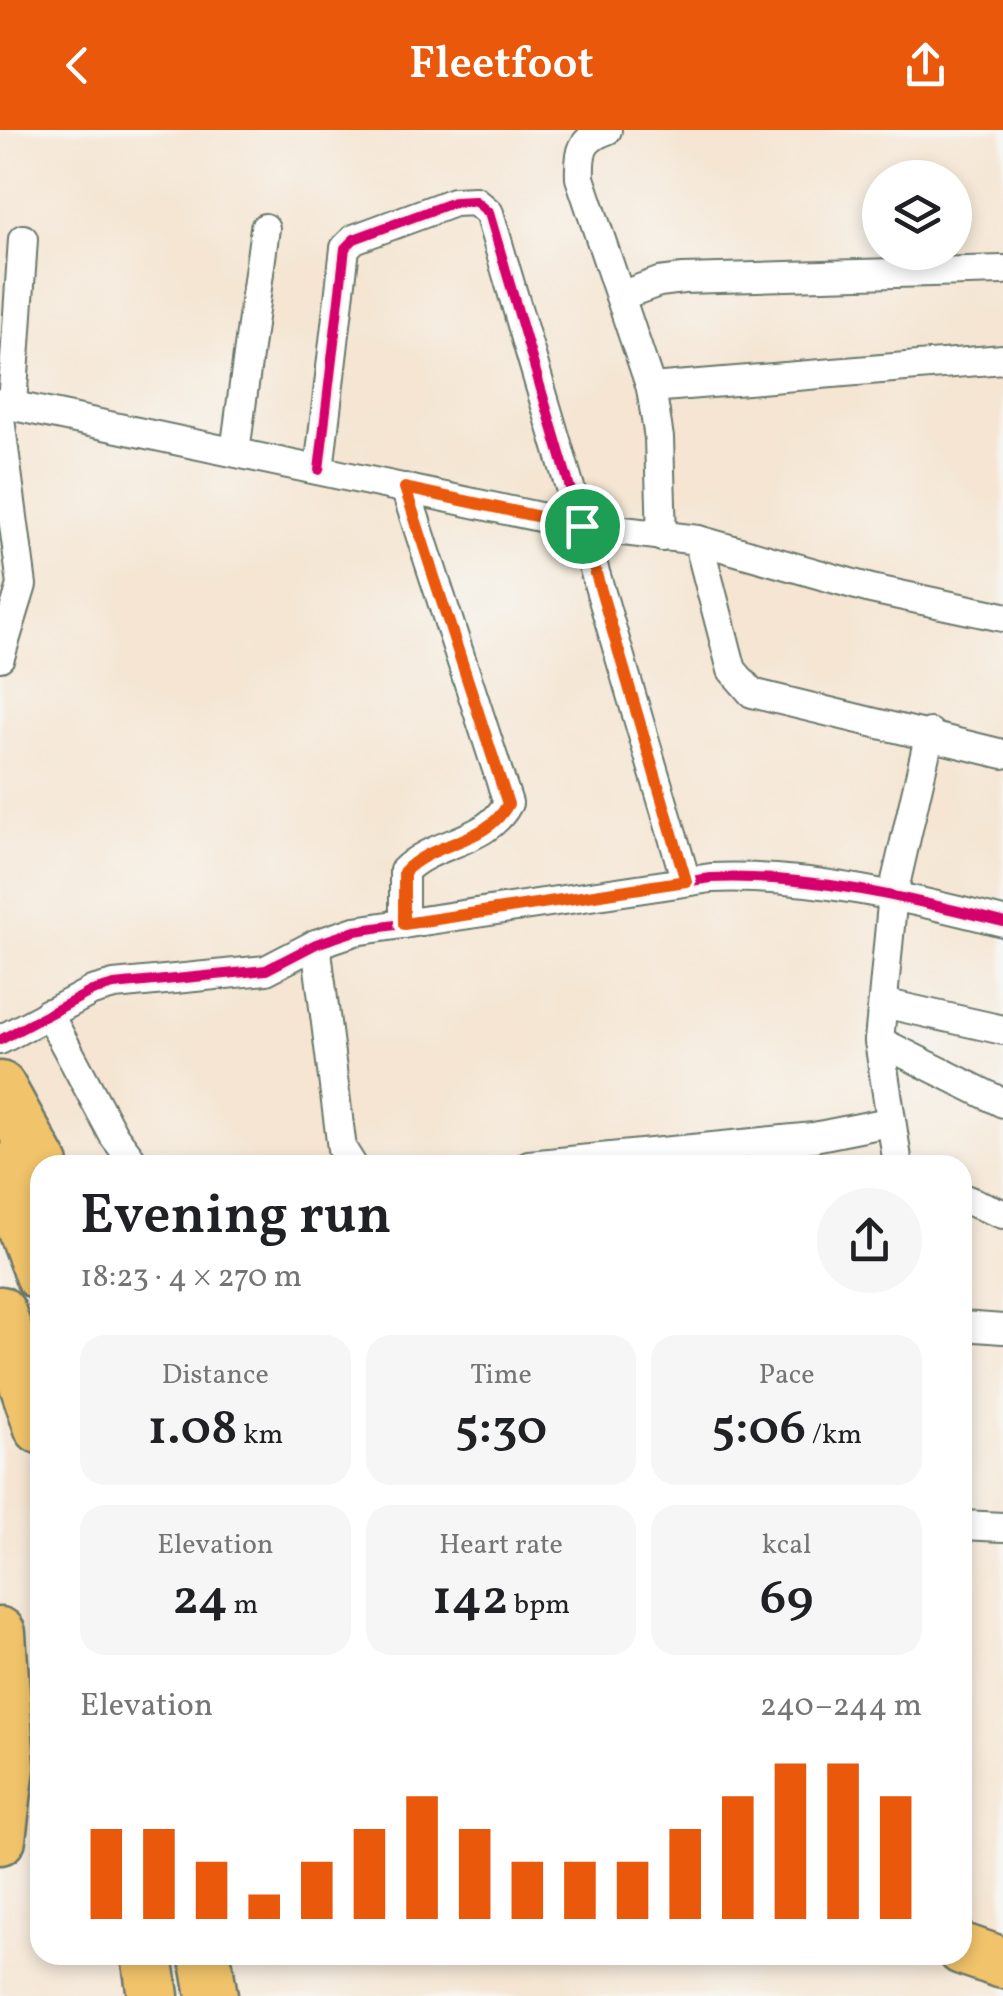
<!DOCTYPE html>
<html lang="en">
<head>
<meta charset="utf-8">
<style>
  body { margin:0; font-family:Vollkorn,serif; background:#f6f6f6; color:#202124; height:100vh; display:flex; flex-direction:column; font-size:38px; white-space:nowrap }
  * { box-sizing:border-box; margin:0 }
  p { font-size:32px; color:#757577 }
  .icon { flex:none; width:55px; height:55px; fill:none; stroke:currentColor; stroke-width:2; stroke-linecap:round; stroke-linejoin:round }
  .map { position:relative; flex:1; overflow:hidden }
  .details { position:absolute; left:30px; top:1025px; width:942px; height:810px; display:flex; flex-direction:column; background:#fff; border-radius:30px; box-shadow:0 5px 15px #0003 }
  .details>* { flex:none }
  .buttons { position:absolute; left:862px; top:30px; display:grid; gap:20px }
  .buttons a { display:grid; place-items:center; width:110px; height:110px; border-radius:50%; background:#fff; box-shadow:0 5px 15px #0003; font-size:50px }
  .pin { position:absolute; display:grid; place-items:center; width:85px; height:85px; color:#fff; margin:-42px; border:5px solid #fff; border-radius:50%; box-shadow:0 2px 10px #0007 }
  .round { display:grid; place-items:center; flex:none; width:105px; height:105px; border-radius:52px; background:#f6f6f6 }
  .summary { display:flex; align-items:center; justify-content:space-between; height:170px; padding:0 50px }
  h1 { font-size:55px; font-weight:600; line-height:75px }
  .stats { display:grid; grid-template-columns:repeat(3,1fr); gap:15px; height:170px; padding:10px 50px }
  .stats div { display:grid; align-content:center; border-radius:25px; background:#f6f6f6; text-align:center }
  .stats b { font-size:50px; font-weight:600 }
  .stats small { font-size:28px; font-weight:400 }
  .stats p { font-size:28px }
  .chart { height:280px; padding:20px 50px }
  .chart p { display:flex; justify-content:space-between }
  .chart svg { width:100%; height:180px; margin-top:10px; stroke:#ea580c; stroke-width:6 }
  header { display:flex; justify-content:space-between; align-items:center; height:130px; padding:0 50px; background:#ea580c; color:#fff; font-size:45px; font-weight:600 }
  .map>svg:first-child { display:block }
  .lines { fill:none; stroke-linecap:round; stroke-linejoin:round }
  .street-casing { stroke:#6a786b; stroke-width:32 }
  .highway-casing { stroke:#6a786b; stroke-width:55 }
  .street { stroke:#fff; stroke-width:28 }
  .highway { stroke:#f1c36a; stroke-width:50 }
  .cycleway-casing { stroke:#f6f6f2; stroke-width:16 }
  .cycleway { stroke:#d6006c; stroke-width:10 }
  .route-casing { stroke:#fff; stroke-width:20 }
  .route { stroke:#ea580c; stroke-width:12 }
</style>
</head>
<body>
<header><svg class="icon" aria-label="back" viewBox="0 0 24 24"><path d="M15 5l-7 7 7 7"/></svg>Fleetfoot<svg class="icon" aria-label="share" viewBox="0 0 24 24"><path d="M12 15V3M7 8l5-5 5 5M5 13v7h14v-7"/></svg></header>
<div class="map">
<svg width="1003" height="1866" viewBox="0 0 1003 1866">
  <rect width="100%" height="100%" fill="#f6f6f2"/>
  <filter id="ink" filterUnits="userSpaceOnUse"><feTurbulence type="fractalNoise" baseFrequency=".01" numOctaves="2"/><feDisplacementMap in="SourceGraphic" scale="20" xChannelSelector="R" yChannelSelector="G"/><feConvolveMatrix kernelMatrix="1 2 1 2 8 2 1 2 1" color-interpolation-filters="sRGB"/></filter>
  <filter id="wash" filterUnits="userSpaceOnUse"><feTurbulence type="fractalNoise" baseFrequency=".0048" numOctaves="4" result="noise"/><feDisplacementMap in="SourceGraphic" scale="40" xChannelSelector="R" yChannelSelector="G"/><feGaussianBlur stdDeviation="2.25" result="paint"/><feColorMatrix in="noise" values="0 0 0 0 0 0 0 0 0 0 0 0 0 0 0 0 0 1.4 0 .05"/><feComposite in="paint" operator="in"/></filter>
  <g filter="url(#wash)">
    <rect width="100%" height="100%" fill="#f5e5d2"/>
  </g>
  <g filter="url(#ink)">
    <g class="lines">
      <defs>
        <g id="street">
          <path d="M 607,0 C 581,9 579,22 580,48 L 651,258 L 659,308 L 662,407"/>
          <polyline points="620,166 659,152 683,149 1003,140"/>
          <polyline points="651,258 1003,229"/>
          <polyline points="0,273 582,396 698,410 871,459 1003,487"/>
          <polyline points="12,275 23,109"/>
          <polyline points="0,289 22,455 0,527"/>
          <polyline points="235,322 265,98"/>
          <polyline points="319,340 345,118 354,109 454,72 475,71 489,83 686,751"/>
          <polyline points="698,410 732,540 752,563 1003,624"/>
          <path d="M 404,794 L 404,741 C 434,710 486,715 508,673 L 405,358"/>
          <polyline points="316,814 342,1019 352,1035"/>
          <polyline points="883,873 1003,900"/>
          <polyline points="48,883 114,1006 136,1035"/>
          <path d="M 0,910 L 92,861 L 114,855 L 266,840 L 316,814 L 355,801 L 711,748 C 810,744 908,768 1003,792"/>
          <polyline points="879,911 1003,973"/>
          <polyline points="529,1035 814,1007 889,992"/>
          <polyline points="898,1035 879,911 893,764 930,603"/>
          <polyline points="962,1068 1003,1084"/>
          <polyline points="962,1196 1003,1199"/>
          <polyline points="962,1395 1003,1397"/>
        </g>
        <g id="highway">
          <polyline points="0,957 43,1035"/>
          <polyline points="0,1039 40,1145"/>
          <polyline points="0,1182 40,1298"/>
          <polyline points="0,1503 9,1637 0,1709"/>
          <polyline points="962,1819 1003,1833"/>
          <polyline points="147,1825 153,1866"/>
          <polyline points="205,1825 212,1866"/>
        </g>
      </defs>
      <use href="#street" class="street-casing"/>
      <use href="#highway" class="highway-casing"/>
      <use href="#street" class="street"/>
      <use href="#highway" class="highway"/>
      <defs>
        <g id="cycleway">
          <polyline points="319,340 345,118 354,109 454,72 475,71 489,83 686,751"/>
          <path d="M 0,910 L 92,861 L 114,855 L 266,840 L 316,814 L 355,801 L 711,748 C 810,744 908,768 1003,792"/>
        </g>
      </defs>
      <use href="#cycleway" class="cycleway-casing"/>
      <use href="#cycleway" class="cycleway"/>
    </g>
  </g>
  <g class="lines" filter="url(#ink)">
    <defs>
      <path id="route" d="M 405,358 L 582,396 L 686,751 L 404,794 L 404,742 C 434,710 486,715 508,674 Z"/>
    </defs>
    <use href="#route" class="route-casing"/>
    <use href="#route" class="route"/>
  </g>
</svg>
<div class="buttons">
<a><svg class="icon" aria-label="layers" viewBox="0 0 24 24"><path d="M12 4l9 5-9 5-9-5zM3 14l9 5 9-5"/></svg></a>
</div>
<div class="pin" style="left:582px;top:396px;background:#1e9e55"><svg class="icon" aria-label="arrive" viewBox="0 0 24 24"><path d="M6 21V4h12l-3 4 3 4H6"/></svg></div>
<section class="details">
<div class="summary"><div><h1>Evening run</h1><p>18:23 · 4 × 270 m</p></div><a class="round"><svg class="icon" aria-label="share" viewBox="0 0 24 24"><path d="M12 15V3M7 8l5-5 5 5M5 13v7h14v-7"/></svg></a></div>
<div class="stats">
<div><p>Distance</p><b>1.08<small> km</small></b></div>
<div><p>Time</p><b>5:30</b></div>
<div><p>Pace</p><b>5:06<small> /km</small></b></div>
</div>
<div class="stats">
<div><p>Elevation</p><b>24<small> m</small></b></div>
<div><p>Heart rate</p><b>142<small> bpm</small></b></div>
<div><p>kcal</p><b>69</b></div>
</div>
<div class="chart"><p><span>Elevation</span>240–244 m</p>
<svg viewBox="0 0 160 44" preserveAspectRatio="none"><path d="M5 44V22M15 44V22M25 44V30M35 44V38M45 44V30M55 44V22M65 44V14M75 44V22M85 44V30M95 44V30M105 44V30M115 44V22M125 44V14M135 44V6M145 44V6M155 44V14"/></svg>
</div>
</section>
</div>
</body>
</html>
